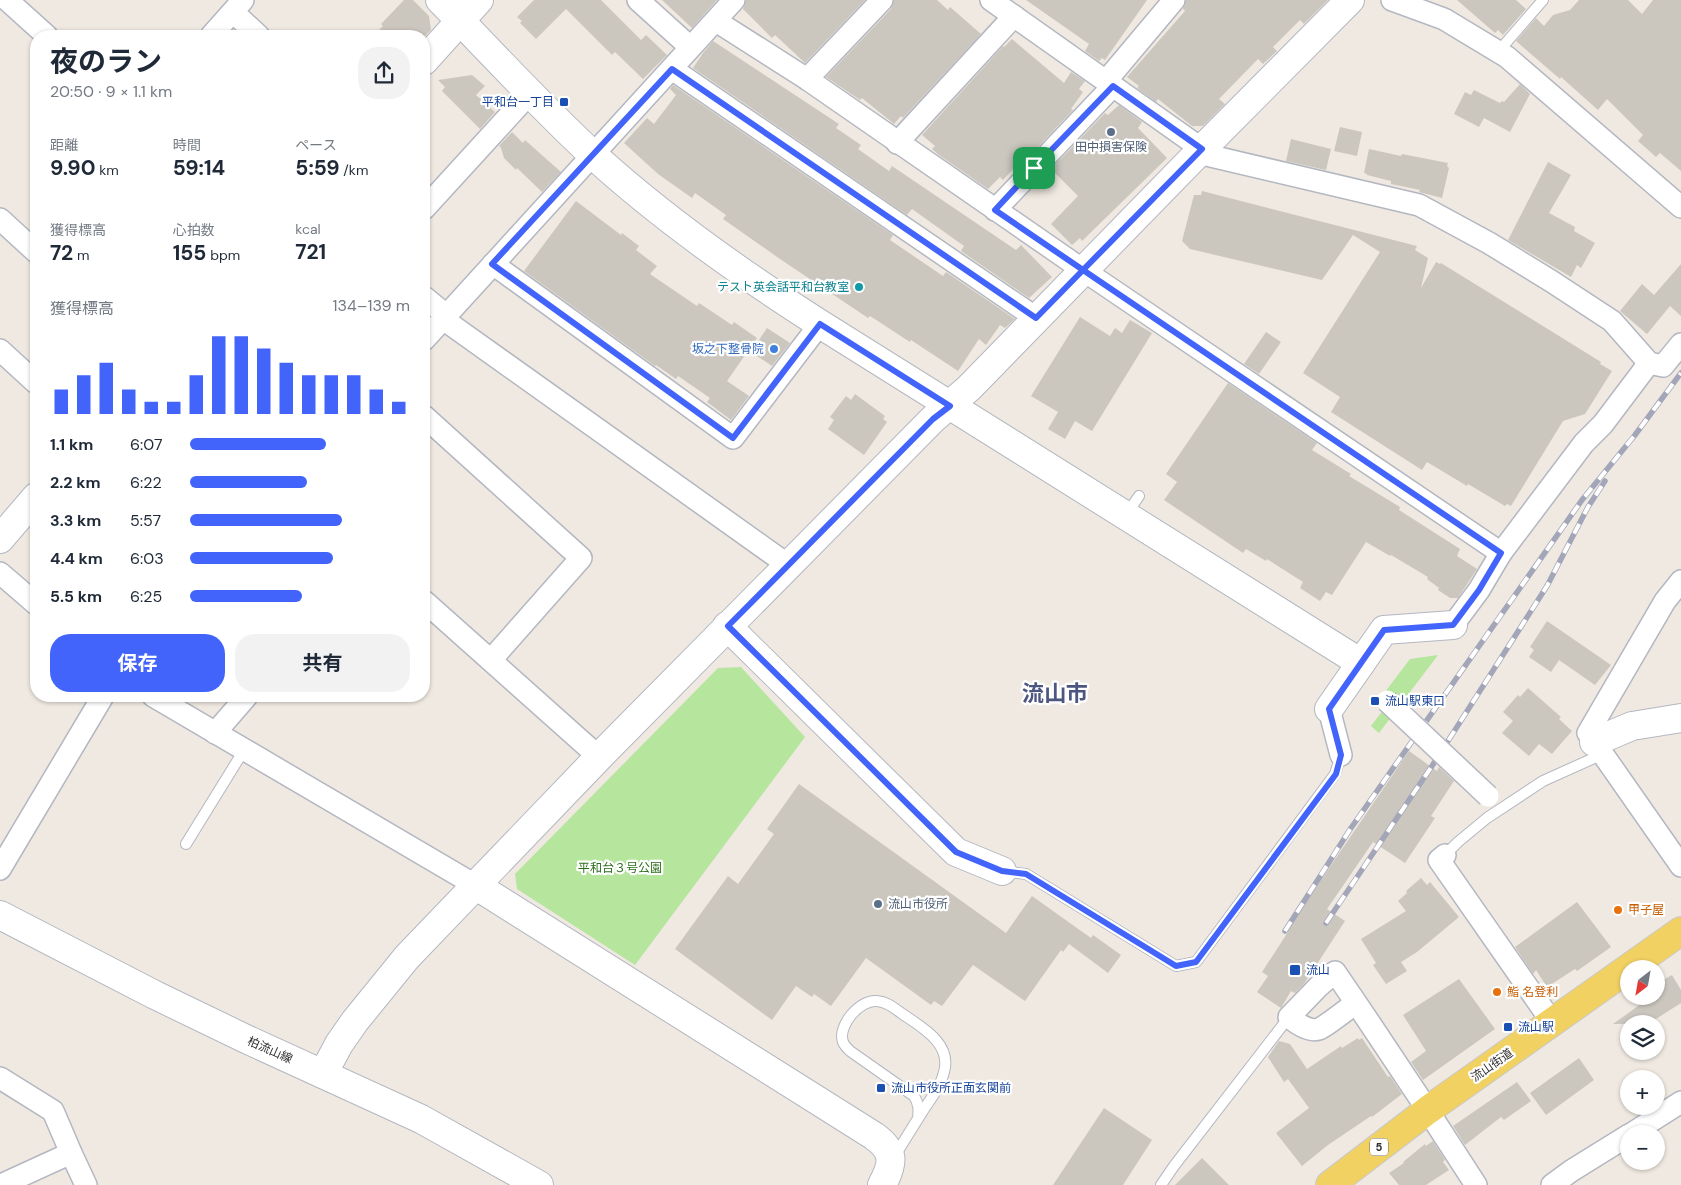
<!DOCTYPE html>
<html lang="ja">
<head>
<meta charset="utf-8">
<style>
  body { margin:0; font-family:"DM Sans","Noto Sans JP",sans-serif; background:#f2f2f3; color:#1f2937; height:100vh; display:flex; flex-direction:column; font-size:19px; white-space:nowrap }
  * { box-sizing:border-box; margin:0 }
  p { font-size:16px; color:#747a83 }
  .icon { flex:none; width:28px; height:28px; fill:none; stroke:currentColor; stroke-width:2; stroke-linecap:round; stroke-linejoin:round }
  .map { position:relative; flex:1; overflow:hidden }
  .drawer { position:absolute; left:30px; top:30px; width:400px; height:672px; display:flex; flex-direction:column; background:#fff; border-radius:20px; box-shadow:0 1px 4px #0004 }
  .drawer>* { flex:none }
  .needle { width:32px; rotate:211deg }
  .tools { position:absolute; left:1620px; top:960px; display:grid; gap:10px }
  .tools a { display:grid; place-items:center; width:45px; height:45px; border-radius:50%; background:#fff; box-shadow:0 1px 4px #0004; font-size:25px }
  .pin { position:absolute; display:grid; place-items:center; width:42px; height:42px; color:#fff; margin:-21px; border-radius:10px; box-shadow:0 2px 8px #0006 }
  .round { display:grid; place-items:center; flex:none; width:52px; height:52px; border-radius:20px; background:#f2f2f3 }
  .summary { display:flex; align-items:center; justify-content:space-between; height:85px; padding:0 20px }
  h1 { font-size:28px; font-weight:700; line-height:38px }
  .figures { display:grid; grid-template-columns:repeat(3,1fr); gap:8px; height:85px; padding:5px 20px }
  .figures div { display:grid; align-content:center }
  .figures b { font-size:21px; font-weight:700 }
  .figures small { font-size:14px; font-weight:400 }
  .figures p { font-size:14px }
  .chart { height:140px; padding:10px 20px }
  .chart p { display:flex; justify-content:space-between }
  .chart svg { width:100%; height:90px; margin-top:5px; stroke:#4264fb; stroke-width:6 }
  .primary-button { display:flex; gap:10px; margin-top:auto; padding:10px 20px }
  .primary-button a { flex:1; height:58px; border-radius:20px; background:#4264fb; color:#fff; font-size:20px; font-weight:700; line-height:58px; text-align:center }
  .primary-button a+a { background:#f2f2f3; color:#1f2937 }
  ul { padding:0 20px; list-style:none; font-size:16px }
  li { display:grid; grid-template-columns:80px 60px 1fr; align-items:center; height:38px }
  li i { height:12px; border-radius:6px; background:#4264fb }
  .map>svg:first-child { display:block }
  .green { fill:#b6e59e }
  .building { fill:#cbc7bf }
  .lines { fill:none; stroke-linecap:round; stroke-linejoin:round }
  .lane-casing { stroke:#b4b7c1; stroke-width:12 }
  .street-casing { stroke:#b4b7c1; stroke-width:24 }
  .secondary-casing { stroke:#b4b7c1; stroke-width:30 }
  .primary-casing { stroke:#c9c9c9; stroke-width:30 }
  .lane { stroke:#fff; stroke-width:10 }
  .street { stroke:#fff; stroke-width:21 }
  .secondary { stroke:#fff; stroke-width:28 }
  .primary { stroke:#f2d163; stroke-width:28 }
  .rail-casing { stroke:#a3a6b8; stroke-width:5.5 }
  .rail { stroke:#fff; stroke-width:4; stroke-dasharray:11; stroke-linecap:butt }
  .street-bridge-casing { stroke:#b4b7c1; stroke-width:24; stroke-linecap:butt }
  .street-bridge { stroke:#fff; stroke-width:21 }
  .route-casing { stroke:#fff; stroke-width:10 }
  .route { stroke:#4264fb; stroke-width:6 }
  .transit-dot { fill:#1a4fb4; stroke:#fff; stroke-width:2 }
  .service-dot { fill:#5c6f8a; stroke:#fff; stroke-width:2 }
  .culture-dot { fill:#0f9aa8; stroke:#fff; stroke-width:2 }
  .shop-dot { fill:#3f7fe0; stroke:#fff; stroke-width:2 }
  .food-dot { fill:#e8710a; stroke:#fff; stroke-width:2 }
  .labels { text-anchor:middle; stroke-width:4.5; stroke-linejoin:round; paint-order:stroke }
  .shield { fill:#fff; stroke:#6d6d6d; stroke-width:1 }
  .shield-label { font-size:11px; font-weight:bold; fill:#2e2e2e }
  .transit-label { font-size:12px; fill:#164399; stroke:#fff; text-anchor:start }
  .service-label { font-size:12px; fill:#4e5e75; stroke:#fff }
  .culture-label { font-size:12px; fill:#0d838f; stroke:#fff; text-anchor:end }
  .shop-label { font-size:12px; fill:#366cbe; stroke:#fff; text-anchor:end }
  .park-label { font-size:12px; fill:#2c6e1b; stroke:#fff }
  .food-label { font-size:12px; fill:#c56008; stroke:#fff; text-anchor:start }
  .street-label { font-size:12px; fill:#2e2e2e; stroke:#fff }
  .town-label { font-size:22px; font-weight:bold; fill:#4d5680; stroke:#fff }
</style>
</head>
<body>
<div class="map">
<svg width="1681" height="1185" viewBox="0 0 1681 1185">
  <rect width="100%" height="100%" fill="#efe9e1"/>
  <g class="green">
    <polygon points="1438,655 1379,733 1371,726 1384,709 1385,692 1410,659"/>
    <polygon points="741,667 805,737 635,965 517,889 515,874 718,668"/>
  </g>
  <g class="building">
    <polygon points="404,0 413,0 429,16 431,30 425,36 373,36 383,26 381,24"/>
    <polygon points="534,0 601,0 641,40 646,35 667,55 643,79 615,52 612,55 566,9 536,39 520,23 522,21 517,17"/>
    <polygon points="662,0 717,0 692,28"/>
    <polygon points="746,0 865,0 805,63 775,35 772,38 743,9"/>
    <polygon points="894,0 937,0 948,10 950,7 981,34 903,118 901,116 894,124 862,98 860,100 826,77 891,9"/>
    <polygon points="1026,0 1147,0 1105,60 1102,58 1099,61 1085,51 1089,44"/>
    <polygon points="1186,0 1328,0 1304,24 1300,20 1273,47 1277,51 1263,64 1258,59 1219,99 1225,104 1203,126 1192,126 1158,99 1156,102 1137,88 1139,86 1127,77 1185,11 1183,9"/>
    <polygon points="1457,0 1516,0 1526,9 1503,35 1498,30 1495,33"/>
    <polygon points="1579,0 1628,0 1642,14 1653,0 1681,0 1681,171 1660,153 1656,157 1638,141 1643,135 1607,99 1598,110 1561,77 1560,79 1516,41 1536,18 1544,26 1553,15 1570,10"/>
    <polygon points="1012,39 1064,83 1071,72 1085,81 1079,89 1083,92 1071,109 1073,110 1033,152 1027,156 1026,155 1003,180 1000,177 988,189 939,155 932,149 935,146 922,135 1003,46 1004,47"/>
    <polygon points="713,41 839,124 836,128 861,145 858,149 889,171 892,166 1016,250 1021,245 1052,277 1029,298 961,251 964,246 912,209 907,215 693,68 703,53"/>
    <polygon points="472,75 485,86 476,95 495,112 480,129 442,91 445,87 438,80"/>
    <polygon points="1520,84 1530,94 1510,132 1484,118 1479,127 1454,114 1465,92 1471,95 1474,90 1500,103 1502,101 1504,102"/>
    <polygon points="673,85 893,235 890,240 943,276 946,272 1015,319 1005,328 1000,325 986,345 979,339 958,371 911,340 910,342 870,316 868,318 780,259 723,219 726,215 695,193 692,198 658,174 624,143 647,118 654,124 676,95 670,89"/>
    <polygon points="1119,105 1142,122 1138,128 1167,158 1082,241 1080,238 1072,245 1051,224 1078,196 1051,169 1105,113 1108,115"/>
    <polygon points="1340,127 1362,132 1357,156 1334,151"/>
    <polygon points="512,132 523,143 525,140 561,172 542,192 517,168 516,170 504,158 501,148 499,146"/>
    <polygon points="1291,139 1331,149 1326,170 1286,161"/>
    <polygon points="1369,149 1401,156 1402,154 1448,163 1447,166 1449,168 1442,198 1419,192 1420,190 1391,184 1391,181 1367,175 1367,174 1364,173"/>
    <polygon points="1548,162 1571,175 1549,213 1575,227 1574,231 1595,243 1581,268 1577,265 1571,277 1508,240"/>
    <polygon points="1202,191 1417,246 1415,250 1428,258 1421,288 1436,262 1440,264 1441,263 1601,362 1600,364 1612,371 1585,414 1563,421 1511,506 1507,504 1505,506 1468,484 1467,486 1427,462 1422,470 1331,412 1340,397 1303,373 1380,252 1353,235 1322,280 1190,249 1182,241 1194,195 1201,195"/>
    <polygon points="576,201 621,235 622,233 639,246 636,250 657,266 650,274 697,306 699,303 732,325 734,322 757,338 727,381 749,396 731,420 707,402 710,398 678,376 676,379 656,365 655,366 524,271"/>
    <polygon points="1681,264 1681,316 1670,306 1647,334 1620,311 1642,284 1654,295"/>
    <polygon points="1080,317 1110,336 1115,328 1122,333 1130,320 1152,333 1092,431 1075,421 1065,439 1048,429 1058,412 1031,396"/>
    <polygon points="767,328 790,343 772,366 751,352"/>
    <polygon points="1266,332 1281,342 1259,374 1244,364"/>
    <polygon points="1228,383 1317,443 1312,450 1351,474 1349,476 1400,507 1399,510 1460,549 1457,556 1477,569 1458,598 1450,598 1438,590 1439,588 1427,579 1428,577 1391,555 1390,556 1366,542 1332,595 1326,592 1320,601 1300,588 1303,582 1267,559 1266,561 1246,549 1243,553 1164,500 1177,482 1166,474"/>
    <polygon points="855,394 885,416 883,419 887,422 864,455 828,429 834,420 830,417 846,396 851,400"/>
    <polygon points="1547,621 1611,665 1595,685 1559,660 1551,672 1529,657 1534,650 1530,647"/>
    <polygon points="1528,688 1561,717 1559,719 1572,731 1552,754 1539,744 1529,756 1502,733 1513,721 1503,712 1518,695 1520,697"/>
    <polygon points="1409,751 1437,771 1439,767 1454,781 1431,816 1435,818 1405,863 1373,842 1327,909 1345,921 1304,984 1295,993 1291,991 1281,1008 1257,992 1268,976 1262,972 1288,932 1286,931"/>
    <polygon points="799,784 1006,933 1032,896 1091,938 1093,935 1121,955 1108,973 1069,944 1063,952 1061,950 1025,1001 973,965 942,1006 934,1001 931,1005 866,958 831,1006 814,994 812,997 796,986 772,1020 675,949 728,876 738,884 774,834 767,829"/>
    <polygon points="1421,878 1427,885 1430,882 1459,917 1417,952 1401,962 1407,971 1386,984 1373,965 1376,963 1361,939 1406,911 1398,901 1407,893 1406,891"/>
    <polygon points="1577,902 1611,947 1577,971 1575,969 1547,987 1536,970 1533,974 1515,947"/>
    <polygon points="1672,975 1681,990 1681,1003 1648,1024 1613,1024 1652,996 1656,996 1656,984"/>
    <polygon points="1459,979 1495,1029 1423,1080 1411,1062 1426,1051 1403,1015"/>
    <polygon points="1358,1038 1359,1040 1362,1038 1388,1077 1390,1076 1402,1094 1372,1117 1371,1116 1328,1145 1302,1166 1276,1133 1309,1108 1288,1079 1284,1082 1268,1057 1279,1041 1290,1044 1307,1069 1341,1046 1342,1048"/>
    <polygon points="1579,1058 1594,1080 1546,1115 1530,1093"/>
    <polygon points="1517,1082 1531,1101 1504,1120 1501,1117 1465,1145 1453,1126"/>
    <polygon points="1104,1108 1152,1140 1123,1185 1053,1185"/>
    <polygon points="1433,1141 1445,1160 1443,1162 1449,1170 1426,1185 1399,1185 1389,1173 1404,1163 1403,1162 1425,1144 1426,1146"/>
    <polygon points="1202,1158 1229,1185 1175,1185"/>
  </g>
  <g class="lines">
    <defs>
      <g id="lane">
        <polyline points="1498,52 1543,0"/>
        <polyline points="1126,515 1139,496"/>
        <polyline points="186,844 244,750"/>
        <polyline points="1445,855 1458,842 1487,818 1543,781 1603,754"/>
        <polyline points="1003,871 1026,874 1176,966 1196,962 1335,774 1341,755"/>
        <path d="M 894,1157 C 904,1141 914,1125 924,1109 C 932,1097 941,1086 944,1072 C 952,1044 923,1028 904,1015 C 895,1009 888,1002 877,1001 C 860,999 837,1026 843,1042 C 844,1045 847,1048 850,1051 L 914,1096 C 919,1104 919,1110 918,1119"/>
        <polyline points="1161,1185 1174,1166 1289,1017"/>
      </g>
      <g id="street">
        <polyline points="7,0 47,36"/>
        <polyline points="638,0 690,47"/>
        <polyline points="991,0 1202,149"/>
        <polyline points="1392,0 1444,19 1507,57 1681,207"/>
        <polyline points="233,12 259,36"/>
        <polyline points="716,21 807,79 1083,270 1501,553"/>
        <polyline points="211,36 243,0"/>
        <polyline points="672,69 1036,318"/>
        <polyline points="807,79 882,0"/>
        <polyline points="1106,81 1174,0"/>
        <polyline points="897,143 1014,16"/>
        <polyline points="1198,153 1419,205 1489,243 1551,281 1612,321 1649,363 1663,366 1681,344"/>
        <polyline points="424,209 530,93"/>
        <polyline points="995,210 1113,86"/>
        <polyline points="0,219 36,252"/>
        <polyline points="493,264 733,438 820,324"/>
        <polyline points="424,297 446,315"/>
        <polyline points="443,319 788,565"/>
        <polyline points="424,340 734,0"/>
        <polyline points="0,350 36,383"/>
        <polyline points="424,416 581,558 491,660"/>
        <polyline points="0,573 36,604"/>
        <polyline points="1681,581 1665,601 1588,733 1681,866"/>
        <polyline points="424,601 599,757"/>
        <polyline points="1453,625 1479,590 1501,553 1584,443 1603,424 1649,363"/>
        <polyline points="153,696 475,885"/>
        <polyline points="1329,709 1341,755"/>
        <polyline points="215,733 247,696"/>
        <polyline points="1445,855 1439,860 1552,1022"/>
        <polyline points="0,869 103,696"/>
        <path d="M 1356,1003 C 1347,1009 1328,1025 1319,1029 C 1309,1032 1296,1023 1289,1017 L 1319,986 L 1335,972 C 1383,1042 1430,1113 1476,1185"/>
        <polyline points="0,1078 53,1111 71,1153"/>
        <polyline points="1631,1134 1681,1102"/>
        <polyline points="1,1185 71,1153 86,1185"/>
        <polyline points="1552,1185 1571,1171 1629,1135"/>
      </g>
      <g id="secondary">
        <path d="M 440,0 C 491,52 539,105 592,154 C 662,218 740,273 820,324 L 1361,663"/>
        <polyline points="424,61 479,0"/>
        <polyline points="0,539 36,497"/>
        <polyline points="727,626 956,852 1002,871"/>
        <polyline points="1329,709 1384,630 1453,625"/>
        <polyline points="1594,742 1632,726 1681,718"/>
        <path d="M 475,885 L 874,1136 C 895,1151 894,1163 882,1185"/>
        <polyline points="0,915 155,995 246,1039 421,1119 539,1185"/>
        <polyline points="323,1074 339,1044 355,1021 407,957 599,757 933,419 969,388 1202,149 1350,0"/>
      </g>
      <polyline id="primary" points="1330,1185 1428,1110 1681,931"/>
    </defs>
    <use href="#lane" class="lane-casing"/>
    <use href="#street" class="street-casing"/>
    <use href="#secondary" class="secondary-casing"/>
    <use href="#primary" class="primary-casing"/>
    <use href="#lane" class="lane"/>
    <use href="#street" class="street"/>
    <use href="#secondary" class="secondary"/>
    <use href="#primary" class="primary"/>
    <defs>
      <g id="rail">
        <polyline points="1326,923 1432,766 1547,586 1588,507 1605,481"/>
        <polyline points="1285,931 1351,828 1582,500 1635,435 1681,373"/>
      </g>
    </defs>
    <use href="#rail" class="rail-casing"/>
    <use href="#rail" class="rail"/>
    <defs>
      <polyline id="street-bridge" points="1387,701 1488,796"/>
    </defs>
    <use href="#street-bridge" class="street-bridge-casing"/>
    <use href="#street-bridge" class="street-bridge"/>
  </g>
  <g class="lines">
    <defs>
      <polyline id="route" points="1034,168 995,210 1083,270 1036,318 672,69 492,264 733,438 820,324 950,406 933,419 728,626 956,852 1002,871 1026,874 1176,966 1196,962 1336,774 1341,755 1329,709 1384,630 1453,625 1479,590 1501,553 1083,270 1202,149 1113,86 1034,168"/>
    </defs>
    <use href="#route" class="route-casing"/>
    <use href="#route" class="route"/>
  </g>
  <g class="transit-dot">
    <rect x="559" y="97" width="10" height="10" rx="2.5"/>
    <rect x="1370" y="696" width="10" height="10" rx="2.5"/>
    <rect x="1289" y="964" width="12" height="12" rx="2.5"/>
    <rect x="1503" y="1022" width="10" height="10" rx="2.5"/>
    <rect x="876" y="1083" width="10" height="10" rx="2.5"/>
  </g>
  <g class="service-dot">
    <circle cx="1111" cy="132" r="5"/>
    <circle cx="878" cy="904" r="5"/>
  </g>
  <circle class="culture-dot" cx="859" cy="287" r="5"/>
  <circle class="shop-dot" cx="774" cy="349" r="5"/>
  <g class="food-dot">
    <circle cx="1618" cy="910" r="5"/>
    <circle cx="1497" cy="992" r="5"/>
  </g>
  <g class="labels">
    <rect class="shield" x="1370" y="1138.5" width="18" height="17" rx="4"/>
    <g class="shield-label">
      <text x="1379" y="1151">5</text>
    </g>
    <g class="transit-label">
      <text x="554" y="106" text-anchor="end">平和台一丁目</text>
      <text x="1385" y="705">流山駅東口</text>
      <text x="1306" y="974">流山</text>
      <text x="1518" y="1031">流山駅</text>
      <text x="891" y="1092">流山市役所正面玄関前</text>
    </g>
    <g class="service-label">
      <text x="1111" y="151">田中損害保険</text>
      <text x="888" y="908" text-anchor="start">流山市役所</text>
    </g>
    <g class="culture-label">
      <text x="849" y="291">テスト英会話平和台教室</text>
    </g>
    <g class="shop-label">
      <text x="764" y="353">坂之下整骨院</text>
    </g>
    <g class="park-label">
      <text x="620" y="872">平和台３号公園</text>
    </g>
    <g class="food-label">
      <text x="1628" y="914">甲子屋</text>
      <text x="1507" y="996">鮨 名登利</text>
    </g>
    <g class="street-label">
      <text transform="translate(270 1050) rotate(24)" y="4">柏流山線</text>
      <text transform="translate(1492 1065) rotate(-35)" y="4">流山街道</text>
    </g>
    <g class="town-label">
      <text x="1055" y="701">流山市</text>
    </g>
  </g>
</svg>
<div class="tools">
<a><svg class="needle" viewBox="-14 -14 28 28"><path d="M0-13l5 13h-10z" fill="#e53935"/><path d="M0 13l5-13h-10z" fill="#747a83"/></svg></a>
<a><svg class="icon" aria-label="layers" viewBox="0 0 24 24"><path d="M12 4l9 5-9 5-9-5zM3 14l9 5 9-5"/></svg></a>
<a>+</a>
<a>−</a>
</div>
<div class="pin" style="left:1034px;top:168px;background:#1e9e55"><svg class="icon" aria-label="arrive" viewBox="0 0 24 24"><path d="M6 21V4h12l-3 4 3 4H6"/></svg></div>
<section class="drawer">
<div class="summary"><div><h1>夜のラン</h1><p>20:50 · 9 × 1.1 km</p></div><a class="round"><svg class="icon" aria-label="share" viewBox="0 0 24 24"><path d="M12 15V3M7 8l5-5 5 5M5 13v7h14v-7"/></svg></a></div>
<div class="figures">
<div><p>距離</p><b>9.90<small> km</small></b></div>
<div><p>時間</p><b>59:14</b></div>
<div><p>ペース</p><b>5:59<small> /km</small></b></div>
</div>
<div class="figures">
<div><p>獲得標高</p><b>72<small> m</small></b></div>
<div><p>心拍数</p><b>155<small> bpm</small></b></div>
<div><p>kcal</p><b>721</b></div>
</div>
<div class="chart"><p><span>獲得標高</span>134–139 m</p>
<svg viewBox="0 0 160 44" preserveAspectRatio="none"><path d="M5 44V32M15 44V25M25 44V19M35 44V32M45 44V38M55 44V38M65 44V25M75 44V6M85 44V6M95 44V12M105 44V19M115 44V25M125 44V25M135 44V25M145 44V32M155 44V38"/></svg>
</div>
<ul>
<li><b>1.1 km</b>6:07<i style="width:62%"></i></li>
<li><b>2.2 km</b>6:22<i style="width:53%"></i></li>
<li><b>3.3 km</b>5:57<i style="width:69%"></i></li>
<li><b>4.4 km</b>6:03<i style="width:65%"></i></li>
<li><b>5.5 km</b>6:25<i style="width:51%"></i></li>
</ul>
<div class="primary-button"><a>保存</a><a>共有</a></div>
</section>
</div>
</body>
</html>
